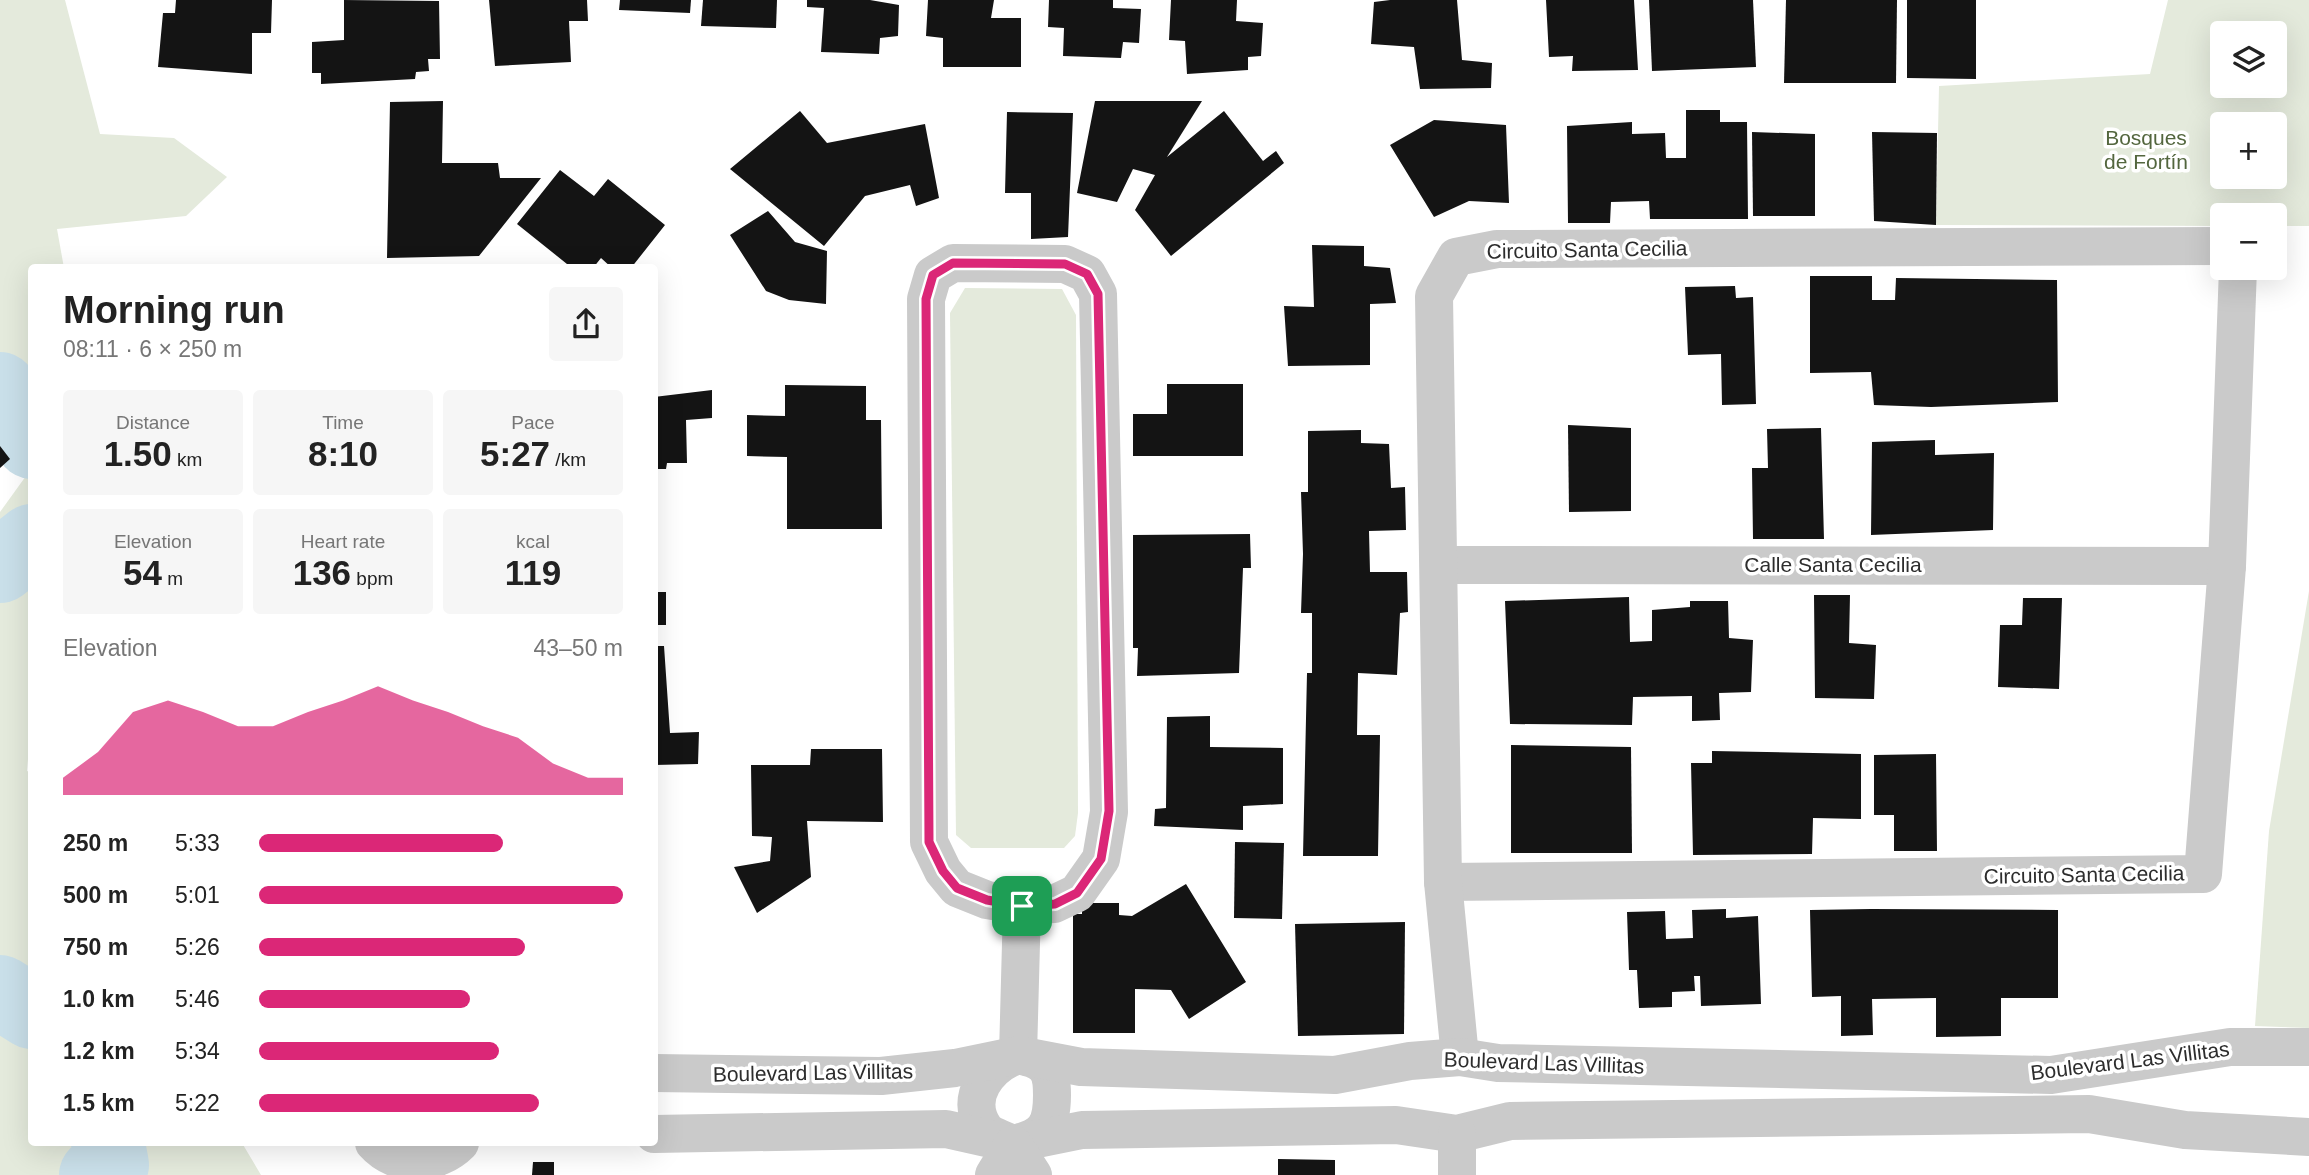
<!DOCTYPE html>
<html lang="en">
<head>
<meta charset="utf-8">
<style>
  body { margin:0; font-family:Helvetica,sans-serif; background:#f6f6f6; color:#222; height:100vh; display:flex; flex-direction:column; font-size:26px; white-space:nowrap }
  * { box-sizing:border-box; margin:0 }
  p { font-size:23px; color:#767676 }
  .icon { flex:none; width:38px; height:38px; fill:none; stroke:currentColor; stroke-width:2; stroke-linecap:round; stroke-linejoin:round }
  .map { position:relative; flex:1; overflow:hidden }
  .panel { position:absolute; left:28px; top:264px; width:630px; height:882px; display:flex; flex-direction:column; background:#fff; border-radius:7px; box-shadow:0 7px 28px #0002 }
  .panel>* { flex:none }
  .buttons { position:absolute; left:2210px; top:21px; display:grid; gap:14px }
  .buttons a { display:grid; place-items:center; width:77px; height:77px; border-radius:7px; background:#fff; box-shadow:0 7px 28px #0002; font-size:35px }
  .pin { position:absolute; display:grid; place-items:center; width:60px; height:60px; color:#fff; margin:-30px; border-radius:14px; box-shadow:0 4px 10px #0006 }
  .round { display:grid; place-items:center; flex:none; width:74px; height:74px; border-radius:7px; background:#f6f6f6 }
  .headline { display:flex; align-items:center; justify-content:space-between; height:119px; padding:0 35px }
  h1 { font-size:38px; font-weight:800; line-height:52px }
  .stats { display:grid; grid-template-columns:repeat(3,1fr); gap:10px; height:119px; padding:7px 35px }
  .stats div { display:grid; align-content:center; border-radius:7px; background:#f6f6f6; text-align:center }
  .stats b { font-size:35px; font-weight:800 }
  .stats small { font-size:19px; font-weight:400 }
  .stats p { font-size:19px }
  .chart { height:196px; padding:14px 35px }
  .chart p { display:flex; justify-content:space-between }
  .chart svg { width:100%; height:126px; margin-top:7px; fill:#db2777; opacity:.7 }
  ul { padding:0 35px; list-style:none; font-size:23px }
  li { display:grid; grid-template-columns:112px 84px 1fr; align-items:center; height:52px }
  li i { height:18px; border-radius:9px; background:#db2777 }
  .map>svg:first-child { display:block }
  .green { fill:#e4eadc; fill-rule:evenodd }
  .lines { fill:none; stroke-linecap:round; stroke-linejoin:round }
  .river { stroke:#c9dfe9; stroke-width:74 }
  .building { fill:#141414 }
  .minor { stroke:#cacaca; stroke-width:38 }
  .route-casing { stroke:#fff; stroke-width:14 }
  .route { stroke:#db2777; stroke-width:9 }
  .labels { text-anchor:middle; stroke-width:7; stroke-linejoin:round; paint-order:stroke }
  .park-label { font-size:21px; fill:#53663e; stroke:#fff }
  .street-label { font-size:21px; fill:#2d2d2d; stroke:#fff }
</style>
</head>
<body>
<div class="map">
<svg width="2309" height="1175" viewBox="0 0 2309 1175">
  <rect width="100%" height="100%" fill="#fff"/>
  <g class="green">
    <polygon points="0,0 65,0 100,134 174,138 227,177 186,216 57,229 64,268 32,268 31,460 0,432"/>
    <path d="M 2168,0 L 2309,0 L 2309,226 L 2275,226 L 2275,215 L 2222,215 L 2222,226 L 1936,225 L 1939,86 L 2150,74 ZM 2222,33 L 2275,33 L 2275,86 L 2222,86 ZM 2222,124 L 2275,124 L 2275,177 L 2222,177 Z"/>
    <polygon points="965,288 1062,289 1076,315 1078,813 1075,836 1064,848 971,848 956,835 950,313"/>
    <polygon points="31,469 32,711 27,771 32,773 32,1143 242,1143 261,1175 0,1175 0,512"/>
    <polygon points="2309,591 2309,1028 2255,1026 2269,831"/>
  </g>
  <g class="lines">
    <g class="river">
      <polyline points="0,389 32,442"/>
      <polyline points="0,566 32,541"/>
      <polyline points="0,992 32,1012"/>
      <polyline points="96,1175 112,1165 108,1143"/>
    </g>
  </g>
  <g class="building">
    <polygon points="176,0 272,0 271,33 252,33 252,74 158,67 163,13 175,13"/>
    <polygon points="344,0 439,1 440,59 428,59 429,71 416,72 415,79 321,84 321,73 312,73 312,42 344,40"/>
    <polygon points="489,0 587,0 588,21 569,21 571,62 495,66"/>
    <polygon points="620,0 691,0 690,13 619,10"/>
    <polygon points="703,0 777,0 776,28 701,26"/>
    <polygon points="807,0 870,0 899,5 898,36 880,38 879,54 821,52 824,8 807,7"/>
    <polygon points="928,0 994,0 991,18 1021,18 1021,67 943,67 943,38 926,36"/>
    <polygon points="1049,0 1113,0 1113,8 1141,9 1139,43 1123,42 1121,58 1063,56 1064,28 1048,27"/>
    <polygon points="1171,0 1237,0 1236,21 1263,23 1261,56 1248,57 1248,70 1187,74 1185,41 1169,40"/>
    <polygon points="1390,0 1457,0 1462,60 1492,63 1491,88 1420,89 1414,47 1371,44 1374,2"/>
    <polygon points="1546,0 1634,0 1638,70 1572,71 1573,56 1549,57"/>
    <polygon points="1649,0 1753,0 1756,67 1652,71"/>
    <polygon points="1786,0 1897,0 1896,83 1784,83"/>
    <polygon points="1907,0 1976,0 1976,79 1907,78"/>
    <polygon points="443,101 442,163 498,163 500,178 541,178 479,256 387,258 390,102"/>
    <polygon points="1095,101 1202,101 1167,157 1224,111 1263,161 1276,151 1284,163 1171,256 1135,210 1155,175 1133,169 1117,202 1077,193"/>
    <polygon points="1686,110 1720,110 1720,122 1747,122 1748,219 1650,219 1649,201 1611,202 1610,223 1568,223 1567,126 1632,122 1632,134 1665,133 1666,158 1686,158"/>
    <polygon points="800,111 827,143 925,124 939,198 916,206 910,185 865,196 824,246 730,169"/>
    <polygon points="1007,112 1073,113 1068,237 1031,239 1031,193 1005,193"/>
    <polygon points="1434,120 1506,125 1509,203 1469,201 1434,217 1390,145"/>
    <polygon points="1752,132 1815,134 1815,216 1753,216"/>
    <polygon points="1872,132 1937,133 1936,225 1874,221"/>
    <polygon points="560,170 594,196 608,179 665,225 631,268 612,268 601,258 593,268 572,268 517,224"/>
    <polygon points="768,211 795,242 827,251 826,304 789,300 766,291 730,235"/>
    <polygon points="1312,245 1364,246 1364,266 1390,268 1396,303 1370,304 1370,365 1288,366 1284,306 1314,307"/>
    <polygon points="1810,276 1872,276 1872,300 1895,300 1896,278 2057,280 2058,402 1931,407 1874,405 1871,372 1810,373"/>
    <polygon points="1735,286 1736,298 1753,297 1756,404 1722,405 1721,354 1688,355 1685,287"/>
    <polygon points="1167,384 1243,384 1243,456 1133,456 1133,414 1167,414"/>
    <polygon points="785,385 866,386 866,420 881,420 882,529 787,529 787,457 747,456 747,415 785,416"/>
    <polygon points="712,390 712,418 686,420 687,463 667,463 666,469 654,469 654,397"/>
    <polygon points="1568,425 1631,428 1631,511 1569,512"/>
    <polygon points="1821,428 1824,539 1753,539 1752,468 1768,468 1767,429"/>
    <polygon points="1361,430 1361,443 1389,444 1391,488 1405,487 1406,530 1369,531 1370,572 1407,572 1408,612 1400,613 1397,675 1358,673 1357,735 1380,735 1378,856 1303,856 1307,673 1312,673 1312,613 1301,613 1303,554 1301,492 1308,492 1308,431"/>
    <polygon points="1935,440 1935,455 1994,453 1993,530 1871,535 1872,442"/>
    <polygon points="0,446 10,459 0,468"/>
    <polygon points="1250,534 1251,568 1243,568 1239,673 1137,676 1138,648 1133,648 1133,535"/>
    <rect x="654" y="592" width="12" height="33"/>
    <polygon points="1814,595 1850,595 1849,643 1876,645 1874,699 1815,698"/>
    <polygon points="1629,597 1630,642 1652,641 1652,610 1690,607 1690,601 1728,601 1729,638 1753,640 1751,692 1719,693 1720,720 1692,721 1692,696 1633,697 1632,725 1510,724 1505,601"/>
    <polygon points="2023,598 2062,598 2059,689 1998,687 2000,625 2022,625"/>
    <polygon points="654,646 664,646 670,733 699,732 698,764 654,765"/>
    <polygon points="1210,716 1210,747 1283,748 1283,804 1243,806 1243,830 1154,826 1155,809 1166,808 1167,717"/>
    <polygon points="1511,745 1631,747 1632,853 1511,853"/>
    <polygon points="811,749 882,749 883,822 807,821 811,877 757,913 734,867 770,861 772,837 752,836 751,765 810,765"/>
    <polygon points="1712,751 1861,754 1861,819 1813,818 1812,854 1693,855 1691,763 1712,763"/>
    <polygon points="1936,754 1937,851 1894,851 1894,815 1874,815 1874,755"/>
    <polygon points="1235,842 1284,843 1282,919 1234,918"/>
    <polygon points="1186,884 1246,982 1189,1019 1171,990 1135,989 1135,1033 1073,1033 1073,914 1082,914 1082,903 1119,903 1119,915 1132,916"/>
    <polygon points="1726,909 1726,918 1758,916 1761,1004 1701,1006 1700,976 1694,976 1695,991 1672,992 1672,1007 1639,1008 1637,970 1629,970 1627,912 1665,911 1666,939 1693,938 1692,910"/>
    <polygon points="1871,909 2058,910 2058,998 2001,998 2001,1036 1936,1037 1936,998 1872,999 1873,1035 1841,1036 1841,996 1812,997 1810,910"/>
    <polygon points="1405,922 1404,1034 1298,1036 1295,924"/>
    <polygon points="1278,1159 1335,1160 1335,1175 1278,1175"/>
    <polygon points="533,1162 554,1162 554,1175 532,1175"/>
  </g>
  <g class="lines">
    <g class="minor">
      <polygon points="953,263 1065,264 1087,274 1098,294 1109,812 1101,859 1077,893 1054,904 1022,906 987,900 957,888 943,871 929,842 926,299 933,275"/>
      <polyline points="1439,565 2227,566"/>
      <polyline points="1443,882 2203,874 2227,566 2238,268"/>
      <path d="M 1018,1055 C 1045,1061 1052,1067 1052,1095 C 1052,1127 1044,1137 1013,1144 C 1004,1140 989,1135 984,1128 C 963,1097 989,1065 1018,1055 Z"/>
      <polyline points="1018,1055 1022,906"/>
      <polyline points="1460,1057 1443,882 1434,296 1456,257 1497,249 2222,246"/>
      <polyline points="654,1073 881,1076 955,1068 1018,1055 1081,1067 1335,1075 1410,1061 1460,1057 1498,1063 2051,1075 2230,1047 2309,1047"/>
      <polyline points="654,1134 946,1129 1013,1144 1082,1130 1396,1125 1457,1134 1510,1121 2089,1114 2185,1130 2309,1137"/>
      <polyline points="1457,1134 1457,1175"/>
      <path d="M 374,1143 C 397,1169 437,1166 460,1143"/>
      <polyline points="994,1175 1013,1144 1033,1175"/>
    </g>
  </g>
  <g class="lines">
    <defs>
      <polygon id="route" points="953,263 1065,264 1087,274 1098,294 1109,811 1101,859 1077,893 1055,904 1022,906 987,900 957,888 943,871 929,842 926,299 933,275"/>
    </defs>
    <use href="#route" class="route-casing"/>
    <use href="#route" class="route"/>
  </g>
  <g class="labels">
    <g class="park-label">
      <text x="2146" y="145">Bosques<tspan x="2146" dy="24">de Fortín</tspan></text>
    </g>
    <g class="street-label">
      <text transform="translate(1587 250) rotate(-1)" y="7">Circuito Santa Cecilia</text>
      <text x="1833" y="572">Calle Santa Cecilia</text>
      <text transform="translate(2084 875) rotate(-1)" y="7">Circuito Santa Cecilia</text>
      <text transform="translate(2130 1061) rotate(-7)" y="7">Boulevard Las Villitas</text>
      <text transform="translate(1544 1063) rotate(2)" y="7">Boulevard Las Villitas</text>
      <text transform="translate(813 1073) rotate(-1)" y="7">Boulevard Las Villitas</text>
    </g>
  </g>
</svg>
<div class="buttons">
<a><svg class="icon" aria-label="layers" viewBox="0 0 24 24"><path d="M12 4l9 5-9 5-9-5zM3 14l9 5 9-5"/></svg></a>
<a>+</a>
<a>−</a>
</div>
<div class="pin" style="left:1022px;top:906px;background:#1e9e55"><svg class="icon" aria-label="arrive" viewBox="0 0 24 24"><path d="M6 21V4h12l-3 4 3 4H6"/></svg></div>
<section class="panel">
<div class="headline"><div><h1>Morning run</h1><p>08:11 · 6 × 250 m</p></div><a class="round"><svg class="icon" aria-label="share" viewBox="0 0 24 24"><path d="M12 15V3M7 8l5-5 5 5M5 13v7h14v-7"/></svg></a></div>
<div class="stats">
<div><p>Distance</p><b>1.50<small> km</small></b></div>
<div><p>Time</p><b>8:10</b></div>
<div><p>Pace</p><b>5:27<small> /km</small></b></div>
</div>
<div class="stats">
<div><p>Elevation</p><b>54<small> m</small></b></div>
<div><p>Heart rate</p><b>136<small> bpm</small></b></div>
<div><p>kcal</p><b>119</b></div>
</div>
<div class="chart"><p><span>Elevation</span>43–50 m</p>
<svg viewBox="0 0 160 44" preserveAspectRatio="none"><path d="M0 44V38L10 29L20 15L30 11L40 15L50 20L60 20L70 15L80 11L90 6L100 11L110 15L120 20L130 24L140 33L150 38L160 38V44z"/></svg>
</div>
<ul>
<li><b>250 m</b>5:33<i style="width:67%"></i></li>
<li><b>500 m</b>5:01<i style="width:100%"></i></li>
<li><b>750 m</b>5:26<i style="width:73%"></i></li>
<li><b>1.0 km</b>5:46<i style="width:58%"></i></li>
<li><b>1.2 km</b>5:34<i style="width:66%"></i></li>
<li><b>1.5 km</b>5:22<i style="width:77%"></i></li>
</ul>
</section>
</div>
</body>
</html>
